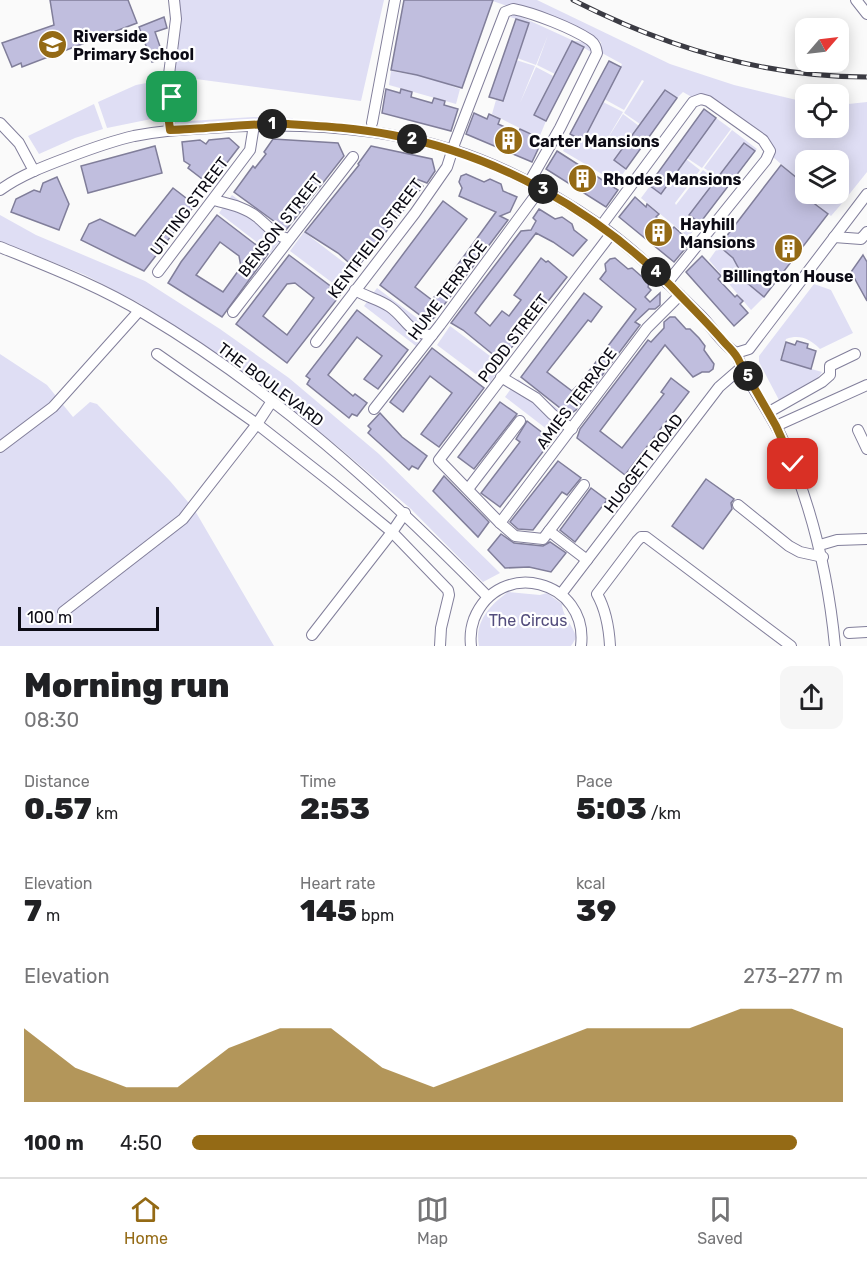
<!DOCTYPE html>
<html lang="en">
<head>
<meta charset="utf-8">
<style>
  body { margin:0; font-family:Rubik,sans-serif; background:#f6f6f6; color:#202124; height:100vh; display:flex; flex-direction:column; font-size:22px; white-space:nowrap }
  * { box-sizing:border-box; margin:0 }
  p { font-size:20px; color:#757577 }
  .icon { flex:none; width:33px; height:33px; fill:none; stroke:currentColor; stroke-width:2; stroke-linecap:round; stroke-linejoin:round }
  .map { position:relative; height:646px; overflow:hidden }
  .sheet { display:flex; flex-direction:column; background:#fff; flex:1 }
  .sheet>* { flex:none }
  .needle { width:39px; rotate:62deg }
  .tools { position:absolute; left:795px; top:18px; display:grid; gap:12px }
  .tools a { display:grid; place-items:center; width:54px; height:54px; border-radius:12px; background:#fff; box-shadow:0 3px 15px #0003; font-size:30px }
  .scale { position:absolute; left:18px; bottom:15px; width:141px; box-sizing:border-box; padding-left:6px; border:3px solid #0c0b15; border-top:0; font-size:16px; line-height:21px; white-space:nowrap; color:#0c0b15; -webkit-text-stroke:4px #fff; paint-order:stroke }
  .pin { position:absolute; display:grid; place-items:center; width:51px; height:51px; color:#fff; margin:-26px; border-radius:12px; box-shadow:0 3px 9px #0006 }
  .km { position:absolute; width:30px; height:30px; margin:-15px; border-radius:50%; background:#222; color:#fff; font-size:16px; line-height:30px; text-align:center }
  .round { display:grid; place-items:center; flex:none; width:63px; height:63px; border-radius:12px; background:#f6f6f6 }
  .headline { display:flex; align-items:center; justify-content:space-between; height:102px; padding:0 24px }
  h1 { font-size:33px; font-weight:800; line-height:45px }
  .metrics { display:grid; grid-template-columns:repeat(3,1fr); gap:9px; height:102px; padding:6px 24px }
  .metrics div { display:grid; align-content:center }
  .metrics b { font-size:30px; font-weight:800 }
  .metrics small { font-size:16px; font-weight:400 }
  .metrics p { font-size:16px }
  .chart { height:168px; padding:12px 24px }
  .chart p { display:flex; justify-content:space-between }
  .chart svg { width:100%; height:108px; margin-top:6px; fill:#946a15; opacity:.7 }
  ul { padding:0 24px; list-style:none; font-size:20px }
  li { display:grid; grid-template-columns:96px 72px 1fr; align-items:center; height:45px }
  li i { height:15px; border-radius:8px; background:#946a15 }
  .menu { display:flex; justify-content:space-around; align-items:center; height:84px; border-top:2px solid #e0e0e0; background:#fff; font-size:16px; color:#757577 }
  .menu a { display:grid; justify-items:center; gap:3px }
  .menu .on { color:#946a15 }
  .map>svg:first-child { display:block }
  .green { fill:#dfdef4; fill-rule:evenodd }
  .building { fill:#c0bede; stroke:#807e9a; stroke-width:1.5; fill-rule:evenodd }
  .lines { fill:none; stroke-linecap:round; stroke-linejoin:round }
  .minor-casing { stroke:#827f9b; stroke-width:12 }
  .minor { stroke:#fff; stroke-width:10 }
  .rail-casing { stroke:#3b3b43; stroke-width:5 }
  .rail { stroke:#fff; stroke-width:3; stroke-dasharray:9; stroke-linecap:butt }
  .route-casing { stroke:#fff; stroke-width:12 }
  .route { stroke:#946a15; stroke-width:8 }
  .labels { text-anchor:middle; stroke-width:4.5; stroke-linejoin:round; paint-order:stroke }
  .poi-label { font-size:16px; font-weight:bold; fill:#0c0b15; stroke:#fff; text-anchor:start }
  .street-label { font-size:16px; fill:#0c0b15; stroke:#fff }
  .park-label { font-size:16px; fill:#544e7d; stroke:#fff }
</style>
</head>
<body>
<div class="map">
<svg width="867" height="646" viewBox="0 0 867 646">
  <rect width="100%" height="100%" fill="#fafafa"/>
  <g class="green">
    <polygon points="179,0 384,0 361,101 196,79 162,80 160,99 161,117 107,128 98,102 136,85 162,80"/>
    <path d="M 490,0 L 537,0 L 670,64 L 734,85 L 805,102 L 806,128 L 838,128 L 839,105 L 867,102 L 867,172 L 847,197 L 844,195 L 841,198 L 844,201 L 831,216 L 809,197 L 791,190 L 798,179 L 773,157 C 774,152 774,147 771,143 C 758,125 705,105 683,92 L 677,98 L 665,90 L 640,124 L 624,113 L 644,81 L 642,80 L 624,110 L 604,99 L 622,64 L 602,53 L 601,42 L 589,35 ZM 806,160 L 838,160 L 838,194 L 806,194 Z"/>
    <path d="M 515,14 L 574,41 C 582,41 589,43 591,52 L 572,41 L 555,74 L 537,65 L 548,35 L 536,65 L 517,58 L 529,23 L 510,17 Z"/>
    <polygon points="414,59 450,84 449,85 460,89 456,104 389,85 391,71 414,75"/>
    <polygon points="516,60 535,66 520,103 536,67 553,76 534,115 546,121 539,138 492,114 496,100 502,102"/>
    <polygon points="603,102 623,112 603,146 623,114 639,126 614,160 626,169 617,183 563,151 571,135 582,141"/>
    <polygon points="94,104 103,129 75,138 39,154 28,136"/>
    <polygon points="253,117 293,118 292,121 230,121 175,125 175,122"/>
    <polygon points="716,118 731,129 702,168 687,158"/>
    <polygon points="732,130 757,149 755,151 744,143 718,177 704,168"/>
    <polygon points="686,159 700,170 675,203 676,205 703,170 716,180 690,215 700,223 688,237 641,198 650,186"/>
    <polygon points="232,195 284,234 271,253 219,213"/>
    <polygon points="0,215 36,235 145,281 220,329 289,378 379,454 500,573 483,582 411,509 342,450 275,396 200,342 139,303 85,275 0,241"/>
    <polygon points="304,232 355,271 342,290 290,251"/>
    <polygon points="719,246 733,258 747,283 764,297 751,310 709,260"/>
    <path d="M 814,284 L 831,290 L 853,333 L 820,349 C 810,339 800,334 786,339 L 780,360 L 822,372 L 815,382 L 779,400 L 759,362 L 759,356 Z"/>
    <polygon points="377,288 429,327 416,346 364,306"/>
    <polygon points="450,326 502,365 489,384 437,345"/>
    <polygon points="0,354 47,385 73,417 90,402 97,404 170,481 194,509 274,646 0,646"/>
    <polygon points="518,379 570,418 557,437 505,397"/>
    <path d="M 508,592 L 540,595 L 547,593 L 562,604 C 562,615 575,629 576,637 C 576,638 572,645 571,646 L 479,646 C 474,622 490,605 508,592 Z"/>
  </g>
  <g class="building">
    <polygon points="50,0 128,0 137,23 22,67 21,63 12,67 2,43 54,25"/>
    <polygon points="404,0 493,0 462,88 417,75 391,70"/>
    <polygon points="164,17 167,28 155,32 164,58 152,62 139,27"/>
    <polygon points="516,19 529,23 503,101 489,97"/>
    <polygon points="572,41 584,47 546,121 534,115"/>
    <polygon points="609,61 621,67 583,141 570,134"/>
    <polygon points="386,89 400,93 401,89 412,92 411,97 432,103 434,98 445,101 444,105 458,109 451,131 382,113"/>
    <polygon points="665,90 677,98 626,169 614,160"/>
    <polygon points="704,109 716,118 661,194 649,185"/>
    <polygon points="474,113 487,119 489,114 500,119 498,124 518,133 520,129 531,134 529,138 541,143 532,162 466,134"/>
    <polygon points="229,138 239,147 210,185 188,168 190,165 184,161 182,142 200,140 206,144 209,140"/>
    <polygon points="273,139 338,143 344,156 286,230 234,192 253,166 255,168 266,154 264,152"/>
    <polygon points="744,143 755,151 700,223 689,215"/>
    <polygon points="155,146 162,173 88,193 81,166"/>
    <polygon points="371,146 432,159 435,171 427,183 414,178 414,179 423,186 356,269 338,253 305,232 359,165 358,164"/>
    <polygon points="557,151 618,190 606,207 546,169"/>
    <polygon points="781,165 803,183 806,194 811,201 828,214 764,297 746,282 733,258 719,246"/>
    <polygon points="466,174 484,182 490,179 501,184 503,191 517,197 510,212 500,216 508,220 435,317 429,322 380,285 443,201 467,219 415,287 432,300 496,212 459,196 462,188 459,182 461,176"/>
    <polygon points="57,177 69,204 59,230 11,212 16,199 34,190 40,192 43,183"/>
    <polygon points="173,188 195,205 144,271 81,240 89,224 100,219 135,236"/>
    <polygon points="635,197 646,207 647,204 659,214 656,217 671,230 674,227 684,236 682,238 689,244 674,262 619,217"/>
    <polygon points="539,209 555,219 562,217 572,224 574,230 587,240 573,256 553,242 536,233 480,306 475,313 490,326 502,311 509,316 521,300 514,295 541,258 546,262 548,261 567,277 501,361 463,330 451,323 521,231 531,230 536,221 533,218"/>
    <path d="M 217,215 L 268,254 L 222,317 L 168,283 L 181,262 ZM 220,242 L 239,256 L 241,267 L 223,292 L 196,275 Z"/>
    <path d="M 289,255 L 341,294 L 287,363 L 236,324 ZM 295,283 L 314,298 L 287,335 L 263,316 L 287,284 Z"/>
    <polygon points="863,255 867,262 867,301 851,272"/>
    <polygon points="702,256 721,276 718,279 735,297 737,295 743,301 740,304 748,313 734,326 686,272"/>
    <polygon points="615,258 628,269 632,268 649,283 648,287 651,290 645,297 650,302 660,293 660,305 655,309 649,309 635,322 640,325 576,410 569,415 521,377 584,293 602,307 591,322 588,320 547,372 572,391 580,383 636,309 600,279 606,271 605,264 610,259"/>
    <polygon points="357,310 408,350 378,389 364,379 382,356 357,337 328,375 353,396 355,394 367,403 357,416 352,414 349,418 307,384 310,379 306,376"/>
    <polygon points="670,317 675,317 686,329 690,329 699,338 705,346 704,350 714,364 713,369 709,372 702,372 693,377 665,345 600,431 622,448 664,394 661,392 671,378 689,392 625,475 577,438 580,429 648,340 651,342 664,328 664,322"/>
    <polygon points="797,341 808,344 807,348 816,351 811,369 781,360 786,342 795,345"/>
    <polygon points="432,348 484,388 439,447 421,434 452,393 430,376 403,412 390,402"/>
    <polygon points="500,402 517,414 474,469 458,457"/>
    <polygon points="380,413 402,437 427,456 418,469 412,466 409,470 368,433 371,429 368,426"/>
    <polygon points="527,421 552,440 500,507 481,493 520,442 516,439"/>
    <polygon points="558,461 581,478 567,495 562,492 533,530 518,529 510,522"/>
    <polygon points="444,476 489,522 478,537 433,491"/>
    <polygon points="706,479 734,499 731,503 732,509 703,549 672,526"/>
    <polygon points="591,488 607,500 575,542 560,530"/>
    <polygon points="501,534 514,543 543,546 550,542 566,553 551,572 529,567 505,568 488,550"/>
  </g>
  <g class="lines">
    <defs>
      <g id="minor">
        <polyline points="856,0 867,14"/>
        <polyline points="166,98 187,96"/>
        <polyline points="0,123 19,143 34,171"/>
        <polyline points="372,123 395,0"/>
        <polyline points="170,130 166,98 176,19 174,0"/>
        <path d="M 0,190 C 21,175 45,166 69,157 C 90,149 112,141 134,136 C 159,131 184,129 210,128 C 291,122 374,125 453,150 C 506,167 555,194 601,226 C 637,252 668,283 699,314 C 712,326 721,344 736,353"/>
        <path d="M 214,200 C 229,204 245,207 257,217 C 268,226 274,235 288,239"/>
        <polyline points="601,226 693,102 701,99 708,101 763,140 770,151 766,160 667,283"/>
        <polyline points="834,237 861,239 867,232"/>
        <path d="M 0,247 C 49,267 99,286 145,314 C 273,390 384,491 488,597"/>
        <polyline points="158,272 250,150 254,125"/>
        <path d="M 355,290 C 366,297 379,299 390,307 C 407,319 408,334 432,335"/>
        <polyline points="233,312 353,157"/>
        <path d="M 316,342 L 415,213 L 447,167 L 455,142 L 505,12 L 513,9 C 534,13 572,28 590,40 C 595,44 596,47 597,53 L 560,128 L 530,181"/>
        <path d="M 736,353 C 746,382 769,410 782,438 C 812,506 828,572 835,646"/>
        <polyline points="736,353 749,349 867,194"/>
        <polyline points="157,354 257,424 331,482 392,532 448,590 449,595 441,628 440,646"/>
        <polyline points="501,377 536,398 552,414 572,429"/>
        <polyline points="374,409 440,325 541,188"/>
        <polyline points="769,412 822,382 830,375 830,366 855,354"/>
        <polyline points="776,426 867,385"/>
        <polyline points="858,430 867,449"/>
        <polyline points="0,447 53,407 139,311"/>
        <polyline points="584,485 543,539 515,536 500,523 439,460 611,234"/>
        <polyline points="468,489 520,421"/>
        <polyline points="738,505 789,546 800,552 823,557"/>
        <polyline points="500,523 647,328 680,295"/>
        <polyline points="549,531 587,560"/>
        <polyline points="820,545 837,540 867,539"/>
        <polyline points="561,594 719,387 742,367"/>
        <polyline points="63,612 183,519 257,424 272,401"/>
        <polyline points="849,633 867,632"/>
        <polyline points="312,635 392,532 405,513"/>
        <path d="M 471,646 C 470,637 471,627 474,619 C 499,557 589,580 581,646"/>
        <path d="M 610,646 C 609,627 606,610 597,594 L 637,541 L 641,537 L 646,537 L 791,646"/>
      </g>
    </defs>
    <use href="#minor" class="minor-casing"/>
    <use href="#minor" class="minor"/>
    <defs>
      <path id="rail" d="M 573,0 C 665,47 764,77 867,77"/>
    </defs>
    <use href="#rail" class="rail-casing"/>
    <use href="#rail" class="rail"/>
  </g>
  <g class="lines">
    <defs>
      <path id="route" d="M 172,97 L 166,98 L 170,130 C 209,129 248,123 288,124 C 322,126 358,128 392,135 C 498,155 594,210 671,286 C 689,305 707,322 724,342 C 731,350 736,353 740,363 L 776,426 L 793,464"/>
    </defs>
    <use href="#route" class="route-casing"/>
    <use href="#route" class="route"/>
  </g>
  <defs>
    <symbol id="school-disc" viewBox="-11 -11 22 22"><circle r="9.5" fill="#946a15" stroke="#fff"/><path d="M0-5L7-2L0 1L-7-2ZM-4 1L0 2.5L4 1V4Q0 6-4 4Z" fill="#fff"/></symbol>
    <symbol id="building-disc" viewBox="-11 -11 22 22"><circle r="9.5" fill="#946a15" stroke="#fff"/><path d="M-4-6H4V6H1V3H-1V6H-4ZM-2.5-4.3h1.7v1.8h-1.7ZM.8-4.3h1.7v1.8H.8ZM-2.5-1h1.7V.8h-1.7ZM.8-1h1.7V.8H.8Z" fill="#fff"/></symbol>
  </defs>
  <g fill-rule="evenodd">
    <use href="#school-disc" x="36" y="28" width="33" height="33"/>
    <use href="#building-disc" x="492" y="124" width="33" height="33"/>
    <use href="#building-disc" x="566" y="162" width="33" height="33"/>
    <use href="#building-disc" x="642" y="216" width="33" height="33"/>
    <use href="#building-disc" x="772" y="232" width="33" height="33"/>
  </g>
  <g class="labels">
    <g class="poi-label">
      <text x="73" y="42">Riverside<tspan x="73" dy="18">Primary School</tspan></text>
      <text x="529" y="147">Carter Mansions</text>
      <text x="603" y="185">Rhodes Mansions</text>
      <text x="680" y="230">Hayhill<tspan x="680" dy="18">Mansions</tspan></text>
      <text x="788" y="282" text-anchor="middle">Billington House</text>
    </g>
    <g class="street-label">
      <text transform="translate(189 206) rotate(-53)" y="6">UTTING STREET</text>
      <text transform="translate(280 225) rotate(-52)" y="6">BENSON STREET</text>
      <text transform="translate(375 238) rotate(-53)" y="6">KENTFIELD STREET</text>
      <text transform="translate(447 290) rotate(-53)" y="6">HUME TERRACE</text>
      <text transform="translate(513 338) rotate(-53)" y="6">PODD STREET</text>
      <text transform="translate(271 384) rotate(37)" y="6">THE BOULEVARD</text>
      <text transform="translate(576 398) rotate(-53)" y="6">AMIES TERRACE</text>
      <text transform="translate(643 463) rotate(-53)" y="6">HUGGETT ROAD</text>
    </g>
    <g class="park-label">
      <text x="528" y="626">The Circus</text>
    </g>
  </g>
</svg>
<div class="tools">
<a><svg class="needle" viewBox="-14 -14 28 28"><path d="M0-13l5 13h-10z" fill="#e53935"/><path d="M0 13l5-13h-10z" fill="#757577"/></svg></a>
<a><svg class="icon" aria-label="locate" viewBox="0 0 24 24"><circle cx="12" cy="12" r="6"/><path d="M12 2v4M12 18v4M2 12h4M18 12h4"/></svg></a>
<a><svg class="icon" aria-label="layers" viewBox="0 0 24 24"><path d="M12 4l9 5-9 5-9-5zM3 14l9 5 9-5"/></svg></a>
</div>
<div class="scale">100 m</div>
<div class="pin" style="left:172px;top:97px;background:#1e9e55"><svg class="icon" aria-label="arrive" viewBox="0 0 24 24"><path d="M6 21V4h12l-3 4 3 4H6"/></svg></div>
<div class="pin" style="left:793px;top:464px;background:#d93025"><svg class="icon" aria-label="check" viewBox="0 0 24 24"><path d="M5 12l5 5 9-10"/></svg></div>
<b class="km" style="left:272px;top:124px">1</b>
<b class="km" style="left:412px;top:139px">2</b>
<b class="km" style="left:543px;top:189px">3</b>
<b class="km" style="left:656px;top:272px">4</b>
<b class="km" style="left:748px;top:376px">5</b>
</div>
<section class="sheet">
<div class="headline"><div><h1>Morning run</h1><p>08:30</p></div><a class="round"><svg class="icon" aria-label="share" viewBox="0 0 24 24"><path d="M12 15V3M7 8l5-5 5 5M5 13v7h14v-7"/></svg></a></div>
<div class="metrics">
<div><p>Distance</p><b>0.57<small> km</small></b></div>
<div><p>Time</p><b>2:53</b></div>
<div><p>Pace</p><b>5:03<small> /km</small></b></div>
</div>
<div class="metrics">
<div><p>Elevation</p><b>7<small> m</small></b></div>
<div><p>Heart rate</p><b>145<small> bpm</small></b></div>
<div><p>kcal</p><b>39</b></div>
</div>
<div class="chart"><p><span>Elevation</span>273–277 m</p>
<svg viewBox="0 0 160 44" preserveAspectRatio="none"><path d="M0 44V14L10 30L20 38L30 38L40 22L50 14L60 14L70 30L80 38L90 30L100 22L110 14L120 14L130 14L140 6L150 6L160 14V44z"/></svg>
</div>
<ul>
<li><b>100 m</b>4:50<i style="width:93%"></i></li>
</ul>
</section>
<nav class="menu">
<a class="on"><svg class="icon" aria-label="home" viewBox="0 0 24 24"><path d="M3 11l9-7 9 7M6 9v11h12V9"/></svg>Home</a>
<a><svg class="icon" aria-label="map" viewBox="0 0 24 24"><path d="M3 6l6-2 6 2 6-2v14l-6 2-6-2-6 2zM9 4v14M15 6v14"/></svg>Map</a>
<a><svg class="icon" aria-label="saved" viewBox="0 0 24 24"><path d="M7 4h10v16l-5-4-5 4z"/></svg>Saved</a>
</nav>
</body>
</html>
